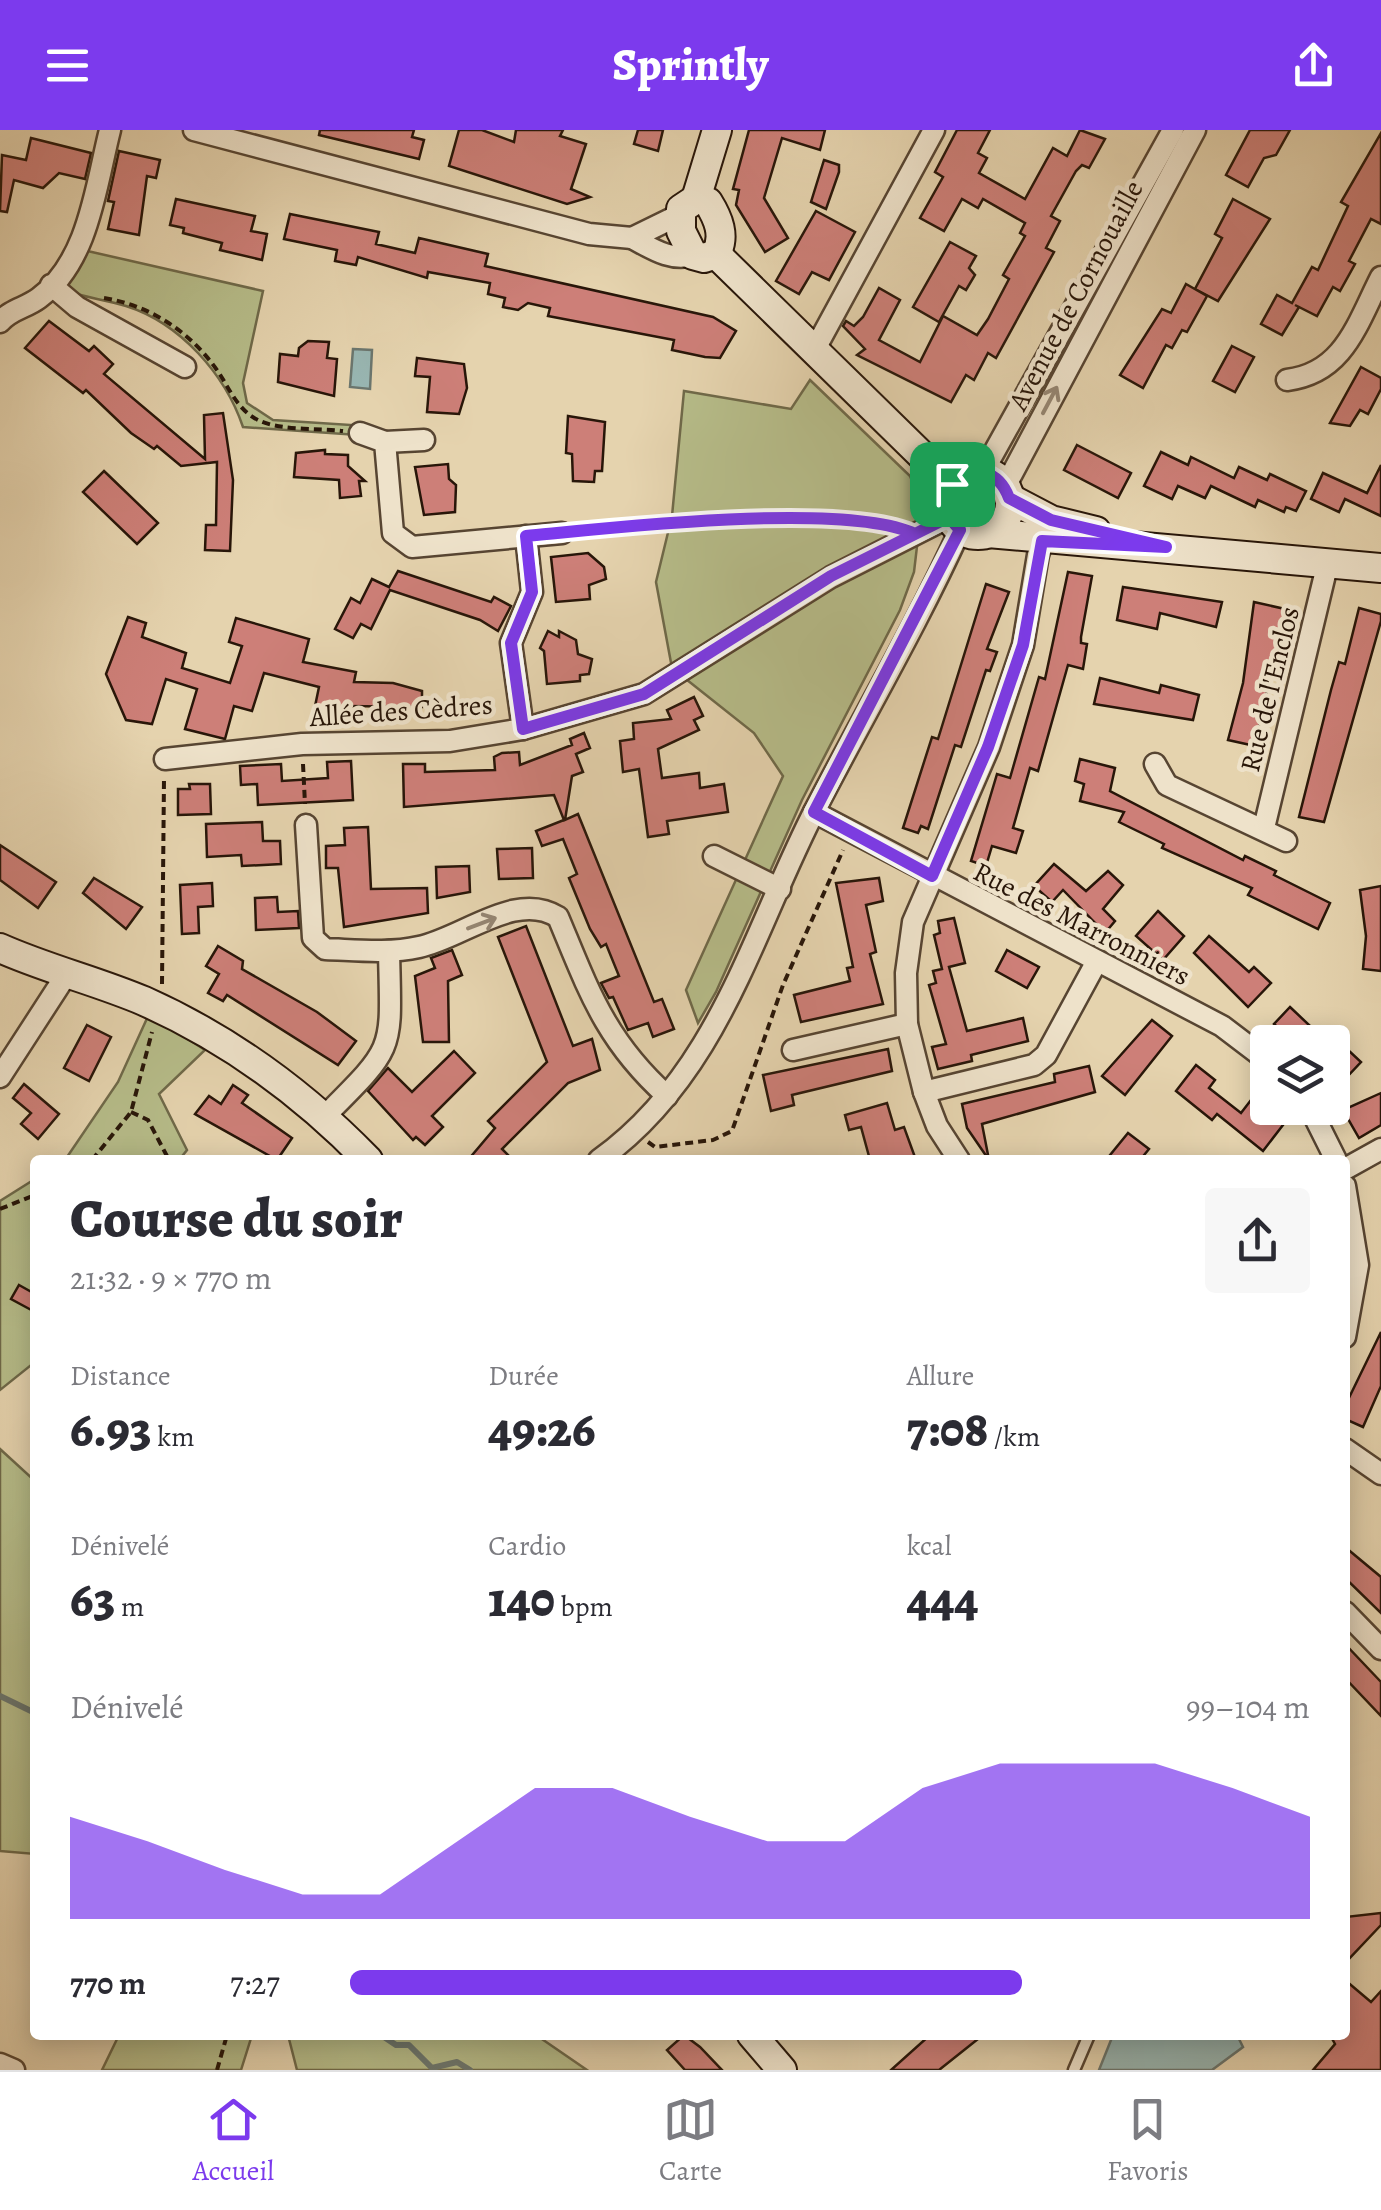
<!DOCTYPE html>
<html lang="fr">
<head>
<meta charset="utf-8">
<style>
  body { margin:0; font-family:Alegreya,serif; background:#f7f7f7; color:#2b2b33; height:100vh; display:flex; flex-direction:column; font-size:38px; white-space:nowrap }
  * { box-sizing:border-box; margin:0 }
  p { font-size:32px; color:#7c7c81 }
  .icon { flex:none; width:55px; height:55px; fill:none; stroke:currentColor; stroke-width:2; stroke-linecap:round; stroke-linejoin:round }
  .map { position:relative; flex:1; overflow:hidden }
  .panel { position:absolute; left:30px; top:1025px; width:1320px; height:885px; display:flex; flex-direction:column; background:#fff; border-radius:10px; box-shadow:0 5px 25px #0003 }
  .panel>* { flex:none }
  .fabs { position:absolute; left:1250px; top:895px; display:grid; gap:20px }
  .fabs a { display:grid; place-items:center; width:100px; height:100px; border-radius:10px; background:#fff; box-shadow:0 5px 25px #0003; font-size:50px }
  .pin { position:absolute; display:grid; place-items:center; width:85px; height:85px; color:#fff; margin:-42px; border-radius:20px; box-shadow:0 5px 15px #0006 }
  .round { display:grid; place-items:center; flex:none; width:105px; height:105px; border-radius:10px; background:#f7f7f7 }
  .headline { display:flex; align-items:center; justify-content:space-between; height:170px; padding:0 40px }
  h1 { font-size:55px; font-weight:800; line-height:75px }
  .stats { display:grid; grid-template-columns:repeat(3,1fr); gap:15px; height:170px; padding:10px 40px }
  .stats div { display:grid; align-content:center }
  .stats b { font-size:50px; font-weight:800 }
  .stats small { font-size:28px; font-weight:400 }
  .stats p { font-size:28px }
  .chart { height:280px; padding:20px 40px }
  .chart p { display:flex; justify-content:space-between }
  .chart svg { width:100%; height:180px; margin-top:10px; fill:#7c3aed; opacity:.7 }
  ul { padding:0 40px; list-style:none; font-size:32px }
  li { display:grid; grid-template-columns:160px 120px 1fr; align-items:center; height:75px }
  li i { height:25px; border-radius:12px; background:#7c3aed }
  header { display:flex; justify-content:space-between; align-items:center; height:130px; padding:0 40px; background:#7c3aed; color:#fff; font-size:45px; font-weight:800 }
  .tabs { display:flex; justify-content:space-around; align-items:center; height:140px; border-top:2px solid #e1e1e2; background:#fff; font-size:28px; color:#7c7c81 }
  .tabs a { display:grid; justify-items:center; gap:5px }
  .tabs .current { color:#7c3aed }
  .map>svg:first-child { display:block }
  .green { fill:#b6bc89; stroke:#6f6949; stroke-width:2.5 }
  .water { fill:#98b6b2; stroke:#6b766e; stroke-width:2.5 }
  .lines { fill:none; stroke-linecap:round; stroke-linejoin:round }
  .stream { stroke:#6b766e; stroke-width:6 }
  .building { fill:#cd7f78; stroke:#281609; stroke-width:2.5 }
  .lane-casing { stroke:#574532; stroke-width:15 }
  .street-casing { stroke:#574532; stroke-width:25 }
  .secondary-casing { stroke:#281609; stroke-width:32 }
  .path { stroke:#281609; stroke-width:4; stroke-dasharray:8 5; stroke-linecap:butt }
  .lane { stroke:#eee2ca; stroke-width:10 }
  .street { stroke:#eee2ca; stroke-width:20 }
  .secondary { stroke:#eee2ca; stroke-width:28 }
  .oneway { stroke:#958673 }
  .route-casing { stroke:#fff; stroke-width:20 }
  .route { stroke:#7c3aed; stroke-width:12 }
  .labels { text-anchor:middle; stroke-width:9; stroke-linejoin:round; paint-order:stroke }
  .street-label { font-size:28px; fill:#281609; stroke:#eee2ca }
</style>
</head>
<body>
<header><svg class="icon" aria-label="menu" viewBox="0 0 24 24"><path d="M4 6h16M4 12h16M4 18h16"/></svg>Sprintly<svg class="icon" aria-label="share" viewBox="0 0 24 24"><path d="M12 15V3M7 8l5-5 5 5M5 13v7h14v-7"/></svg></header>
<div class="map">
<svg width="1381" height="1940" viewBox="0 0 1381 1940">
  <rect width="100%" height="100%" fill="#e5d3ae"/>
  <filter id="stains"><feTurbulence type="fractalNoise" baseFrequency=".002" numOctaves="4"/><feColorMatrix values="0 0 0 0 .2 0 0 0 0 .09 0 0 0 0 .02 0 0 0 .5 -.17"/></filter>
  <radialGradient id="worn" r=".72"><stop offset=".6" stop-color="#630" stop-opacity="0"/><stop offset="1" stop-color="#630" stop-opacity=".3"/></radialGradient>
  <g class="green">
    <path d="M 83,120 L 263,161 L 243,253 L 247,273 L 273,290 L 367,296 L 358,305 L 243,297 C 225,244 180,193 126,176 C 100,168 76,167 51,155 Z"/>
    <polygon points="810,250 910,346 922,374 914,442 900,480 802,670 716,862 698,893 686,860 783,646 754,603 672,538 656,452 672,386 684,261 791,279"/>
    <circle cx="978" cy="373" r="16"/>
    <polygon points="149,884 205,920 159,964 187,1020 179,1030 65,1030 118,952"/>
    <polygon points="35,1049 35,1232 0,1260 0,1071"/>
    <polygon points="0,1319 35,1351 35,1724 0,1721"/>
    <polygon points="119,1905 252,1905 241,1940 102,1940"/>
    <polygon points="288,1905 536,1905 587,1940 297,1940"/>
  </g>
  <g class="water">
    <polygon points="353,219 372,220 370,259 350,257"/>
    <polygon points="1113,1905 1237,1905 1243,1917 1212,1940 1099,1940"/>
  </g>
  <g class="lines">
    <g class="stream">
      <polyline points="0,1566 35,1583"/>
      <polyline points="381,1905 396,1915 409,1915 432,1938 457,1932 470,1940"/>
    </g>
  </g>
  <g class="building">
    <polygon points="320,0 414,0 412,7 424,10 419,29 319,5"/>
    <polygon points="459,0 482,0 514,12 516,0 563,0 560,6 586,14 571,59 590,67 567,74 449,36"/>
    <polygon points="638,0 663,0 658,21 634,14"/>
    <polygon points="749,0 825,0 820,20 782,8 764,68 788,108 765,122 736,75 739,60 733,59"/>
    <polygon points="957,0 990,0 978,23 987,28 979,43 1025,69 1053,18 1067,26 1080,0 1105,9 1089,38 1082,35 1076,41 1051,86 1060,91 1046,118 1054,122 996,228 988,223 974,250 966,245 951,272 857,225 865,219 843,196 846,191 854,196 863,187 879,158 900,170 879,210 920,232 943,186 977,205 988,189 1009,149 1003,145 1025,106 1020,103 1025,93 983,69 978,78 962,69 944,101 920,88 943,47 935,42"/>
    <polygon points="1250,0 1290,0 1276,25 1264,28 1248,57 1226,45"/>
    <polygon points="1381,3 1381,94 1371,89 1349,131 1355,134 1340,161 1333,157 1317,186 1295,175 1299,177 1282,205 1261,194 1277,165 1292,173 1312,137 1318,140 1348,76 1341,72"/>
    <polygon points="31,8 91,23 85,49 59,43 43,58 14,50 7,82 0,81 2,25 26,30"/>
    <polygon points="119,21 160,30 156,48 147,46 139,105 108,99 114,72 108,71"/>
    <polygon points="824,30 839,35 839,42 826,79 811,72"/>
    <polygon points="176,69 255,86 251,101 267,104 262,130 220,120 222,113 183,103 184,98 170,95"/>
    <polygon points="1233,69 1270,89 1218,171 1195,159 1222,108 1215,104"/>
    <polygon points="816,81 855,102 829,150 812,142 799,164 776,151"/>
    <polygon points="290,84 379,102 376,114 415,123 419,108 488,124 485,136 713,187 736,201 720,228 705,227 672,220 674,210 548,186 550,178 528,173 518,180 503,177 505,168 488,164 490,153 428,142 427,148 358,127 356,135 335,131 337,120 284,109"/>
    <polygon points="950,112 976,126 969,138 975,145 966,160 959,156 939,192 913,177"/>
    <polygon points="1186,154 1207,166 1187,202 1182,200 1172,218 1166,215 1143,258 1120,245 1162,179 1171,183"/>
    <polygon points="49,191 89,221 94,216 113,234 104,244 205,329 204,285 223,283 233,350 230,421 205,420 206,395 216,395 217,332 181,336 157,316 154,319 131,303 86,260 83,263 25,218"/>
    <polygon points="308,211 329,212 327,228 337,229 334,266 278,252 280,224 298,226 299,218"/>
    <polygon points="1232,216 1254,227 1235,262 1213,251"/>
    <polygon points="417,228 464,234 467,258 459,284 427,282 430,247 415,246"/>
    <polygon points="1361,237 1381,248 1381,259 1368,284 1360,280 1350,296 1330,293"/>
    <polygon points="568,286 605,292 602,341 595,341 594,352 573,351 572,324 566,323"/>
    <polygon points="1077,315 1131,343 1118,368 1064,340"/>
    <polygon points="325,320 325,324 348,325 348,336 365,351 359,351 361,366 340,368 339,350 294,347 296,323"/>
    <polygon points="1161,322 1188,335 1191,327 1234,348 1239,337 1267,350 1270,344 1306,361 1296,381 1286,377 1284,382 1258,370 1255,377 1211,356 1205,368 1178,356 1172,369 1144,356"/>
    <polygon points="448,334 449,349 456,355 455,382 424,385 415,337"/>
    <polygon points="1381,335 1381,386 1345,369 1339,382 1311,369 1323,343 1367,363"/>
    <polygon points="104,341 158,393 137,414 83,362"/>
    <polygon points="588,423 604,437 606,449 589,455 590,469 556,472 551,427"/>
    <polygon points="398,441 491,472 494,467 511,476 498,501 480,490 390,460 371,499 361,494 353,508 335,499 351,468 360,473 372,449 389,457"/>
    <polygon points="1068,442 1092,446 1081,507 1081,513 1087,514 1083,539 1068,535 1038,641 1030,638 1013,698 1023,701 1016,723 992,716 986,736 971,731 997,644 1010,648 1039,547 1045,549"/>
    <polygon points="986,454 1009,462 987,519 997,522 990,541 986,540 961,617 955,615 928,699 921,696 918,703 903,698 932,607 938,609"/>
    <polygon points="1123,457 1222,472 1216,497 1160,483 1157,499 1117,490"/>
    <polygon points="1254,472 1285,479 1255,616 1228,610 1243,553"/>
    <polygon points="1359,478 1381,484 1381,491 1324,692 1299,687 1331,560 1339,532 1345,534"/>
    <polygon points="128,487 146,493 142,507 186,523 182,538 230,553 242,516 229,512 236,488 309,509 303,532 356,542 354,552 393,553 422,561 422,577 347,576 342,590 313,586 319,557 264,543 252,581 234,576 225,609 185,599 197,559 166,549 152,594 126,590 106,544"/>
    <polygon points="548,501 559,507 559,501 576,510 578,524 592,529 589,544 580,545 580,551 547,554 544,521 540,518"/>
    <polygon points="1100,548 1159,563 1161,555 1199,565 1193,590 1094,574"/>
    <polygon points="694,567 703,586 694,590 699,600 658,619 662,648 699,643 700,658 724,654 728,682 667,691 669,704 648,707 639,639 623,642 620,611 634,609 633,593 671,589 667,580"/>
    <polygon points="584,603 590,618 576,624 583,642 572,646 565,690 578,684 654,872 662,869 674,899 653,907 648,893 628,900 613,867 609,868 601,853 619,846 606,814 601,817 590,799 569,748 577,744 563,709 542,716 536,701 564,690 554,665 404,677 403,634 425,634 425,642 495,640 494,627 502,623 519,622 520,635 572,615 570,609"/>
    <polygon points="1080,629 1115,638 1110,661 1243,730 1245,726 1276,741 1274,745 1330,773 1318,799 1248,765 1252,758 1162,718 1164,714 1119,692 1124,682 1080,671 1084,654 1075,651"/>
    <polygon points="351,631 353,670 258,675 257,654 241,655 240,636 281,634 282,651 328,648 327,632"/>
    <polygon points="189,654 210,654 211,684 178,685 178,659 190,659"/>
    <polygon points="262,692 263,711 280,711 281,734 242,736 241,725 207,727 206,694"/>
    <polygon points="368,697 371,759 427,758 428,783 344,797 338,738 326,738 326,716 345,715 344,698"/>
    <polygon points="0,715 56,752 38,778 0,750"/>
    <polygon points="532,718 533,748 499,749 497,719"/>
    <polygon points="1054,734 1086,761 1108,741 1123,755 1103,779 1115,791 1105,803 1063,760 1052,772 1034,756"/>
    <polygon points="469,736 470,762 437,768 436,737"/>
    <polygon points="94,748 142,777 126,799 83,763"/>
    <polygon points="879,748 883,771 866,775 876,822 870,824 883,874 801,892 794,865 850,851 847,838 853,837 836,753"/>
    <polygon points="212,753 213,776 198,777 199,803 182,804 180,755"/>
    <polygon points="1381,756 1381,841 1363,839 1366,806 1360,760"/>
    <polygon points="277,767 278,782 298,781 299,798 256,800 255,768"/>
    <polygon points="1158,781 1184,806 1163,830 1136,806"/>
    <polygon points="954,788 965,833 949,837 967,901 1023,888 1028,911 971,925 972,931 938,939 932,917 946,914 929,855 936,853 933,841 942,839 934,805 940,803 938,791"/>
    <polygon points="526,796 573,916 592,909 600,940 568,953 502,1019 513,1030 468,1030 495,998 488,991 547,932 498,807"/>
    <polygon points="1209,806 1249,842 1254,837 1271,853 1248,877 1194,823"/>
    <polygon points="218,816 243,831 242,839 317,882 356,911 338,935 227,865 223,871 208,863 219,844 206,836"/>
    <polygon points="452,820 462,845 448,851 449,912 423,912 415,846 435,838 431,828"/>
    <polygon points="1007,820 1039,837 1027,858 996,841"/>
    <polygon points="1290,877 1327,912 1293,912 1274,894"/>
    <polygon points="1152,890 1172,906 1125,965 1102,946"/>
    <polygon points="87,895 111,907 89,951 64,938"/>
    <polygon points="1332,905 1361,932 1345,949 1332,937"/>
    <polygon points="888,919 892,941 792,965 794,975 771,981 763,945"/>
    <polygon points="454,921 475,943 432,986 443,997 425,1015 416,1007 413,1010 368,961 388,938 412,962"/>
    <polygon points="1196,935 1215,950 1209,958 1241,983 1251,970 1283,995 1263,1021 1217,984 1212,990 1176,961"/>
    <polygon points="1089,936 1095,962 982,994 989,1030 967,998 962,974 1055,952 1054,944"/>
    <polygon points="24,954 59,984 38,1009 21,994 31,983 13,968"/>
    <polygon points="233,955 248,965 242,973 292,1008 277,1030 195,984 209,966 221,974"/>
    <polygon points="1381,963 1381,995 1359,1008 1343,980"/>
    <polygon points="887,973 895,1000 904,997 916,1030 870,1030 861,997 849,1000 845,985"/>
    <polygon points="1128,1003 1149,1019 1140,1030 1106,1030"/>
    <polygon points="19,1155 35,1164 35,1182 11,1169"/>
    <polygon points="1381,1202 1381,1256 1363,1297 1345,1289 1345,1276"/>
    <polygon points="1345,1417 1381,1447 1381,1483 1345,1448"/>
    <polygon points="1345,1514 1381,1552 1381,1586 1345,1548"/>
    <polygon points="1381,1783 1381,1795 1345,1833 1345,1787"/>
    <polygon points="1345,1850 1371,1872 1381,1861 1381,1940 1313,1940 1335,1914 1330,1905 1345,1905"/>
    <polygon points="684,1905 700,1917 722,1940 685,1940 667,1920"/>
    <polygon points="930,1905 983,1905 939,1940 891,1940"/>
  </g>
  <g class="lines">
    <defs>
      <polyline id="lane" points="1074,1940 1089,1905"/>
      <g id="street">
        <polyline points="194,0 589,104 632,108"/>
        <path d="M 679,85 L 632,108 C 651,118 671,132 693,125"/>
        <polyline points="51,155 77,177 185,237"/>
        <path d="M 0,192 C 11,179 26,178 39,168 C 89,131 96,55 110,0"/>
        <polyline points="815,219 934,0"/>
        <path d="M 1287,250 C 1344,243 1357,194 1381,147"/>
        <polyline points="360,303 385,312 393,403 412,417 562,403"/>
        <polyline points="385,312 424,310"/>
        <polyline points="983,342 1173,0"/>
        <polyline points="1005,357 1195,0"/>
        <polyline points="523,599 511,513 532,462 526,406"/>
        <polyline points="165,629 302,614 450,611 523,599 644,564 831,447 949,387"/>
        <polyline points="1155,634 1167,655 1286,711"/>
        <polyline points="814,682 1222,896 1268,931"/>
        <path d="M 306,695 L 313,808 L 325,819 C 355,820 388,824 419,817 C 463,808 516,760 558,787 C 589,861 605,910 667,966"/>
        <polyline points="1264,698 1328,432"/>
        <polyline points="714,726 780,759"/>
        <polyline points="793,920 907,894"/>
        <polyline points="0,947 68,842"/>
        <polyline points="924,962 1034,935 1046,925 1097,831"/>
        <polyline points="1310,978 1336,1030"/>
        <path d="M 325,986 C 397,914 391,922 389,821"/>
        <path d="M 599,1030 C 719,944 752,802 816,678 C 864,585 917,495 960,400"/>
        <polyline points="959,1030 937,996 924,962 907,894 906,843 913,792 989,617 1023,515 1038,425 1048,396"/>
        <polyline points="1345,1039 1381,1019"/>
        <polyline points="1345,1056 1358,1135 1345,1207"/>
        <polyline points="1345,1319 1381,1344"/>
        <polyline points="1345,1482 1381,1519"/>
        <polyline points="0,1934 14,1940"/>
      </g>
      <g id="secondary">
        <polyline points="696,69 681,79 681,101 693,125 704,128 716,124"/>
        <polyline points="696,69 717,0"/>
        <path d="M 696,69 L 708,72 C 718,88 726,106 716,124"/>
        <polyline points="716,124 952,355"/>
        <circle cx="978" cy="373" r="32"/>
        <polyline points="1009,368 1051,390 1096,401"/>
        <polyline points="988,403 1381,438"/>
        <path d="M 0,818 C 47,839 97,851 144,871 C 229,909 304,964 368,1030"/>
        <polyline points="752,1905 782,1940"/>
      </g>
    </defs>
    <use href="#lane" class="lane-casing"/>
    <use href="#street" class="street-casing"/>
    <use href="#secondary" class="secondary-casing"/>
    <g class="path">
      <path d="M 104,168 C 152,176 192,203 219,243 C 230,260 238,280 258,290 C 280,301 318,298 343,301"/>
      <polyline points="581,401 771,390 891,393"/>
      <polyline points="303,634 305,674"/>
      <polyline points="162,854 164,648"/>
      <polyline points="131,982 148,990 169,1030"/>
      <polyline points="648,1012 655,1017 713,1010 732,1001 783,855 843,720"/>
      <polyline points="92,1030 131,982 152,902"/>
      <polyline points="0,1079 35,1065"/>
      <polyline points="217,1940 227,1905"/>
    </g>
    <use href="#lane" class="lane"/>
    <use href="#street" class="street"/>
    <use href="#secondary" class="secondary"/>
  </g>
  <defs><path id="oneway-shaft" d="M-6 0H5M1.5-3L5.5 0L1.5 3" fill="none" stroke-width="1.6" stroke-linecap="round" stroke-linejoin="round" transform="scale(2.5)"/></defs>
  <g class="oneway">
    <use href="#oneway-shaft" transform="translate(1050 270) rotate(-62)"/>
    <use href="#oneway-shaft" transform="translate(482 793) rotate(-21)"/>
  </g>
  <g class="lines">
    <defs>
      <path id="route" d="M 952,354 L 946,370 L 949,387 L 915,404 C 845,371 611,398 526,406 L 532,462 L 511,513 L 523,599 L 644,564 L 831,446 L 949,387 L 960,400 L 814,682 L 932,746 L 988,617 L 1023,515 L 1042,411 L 1166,417 L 1051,390 L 1009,368 C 999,341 973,333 952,354"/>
    </defs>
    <use href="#route" class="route-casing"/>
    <use href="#route" class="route"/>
  </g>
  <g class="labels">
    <g class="street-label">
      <text transform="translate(1075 165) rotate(-62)" y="10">Avenue de Cornouaille</text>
      <text transform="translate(1269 559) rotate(-76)" y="10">Rue de l'Enclos</text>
      <text transform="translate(401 580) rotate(-4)" y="10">Allée des Cèdres</text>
      <text transform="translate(1082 793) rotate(27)" y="10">Rue des Marronniers</text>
    </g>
  </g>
  <rect width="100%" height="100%" filter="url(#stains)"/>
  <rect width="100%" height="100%" fill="url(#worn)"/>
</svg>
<div class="fabs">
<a><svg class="icon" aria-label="layers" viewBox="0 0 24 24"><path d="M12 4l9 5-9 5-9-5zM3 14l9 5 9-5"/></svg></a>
</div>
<div class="pin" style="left:952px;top:354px;background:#1e9e55"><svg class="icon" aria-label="arrive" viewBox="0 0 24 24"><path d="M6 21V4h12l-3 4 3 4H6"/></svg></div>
<section class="panel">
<div class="headline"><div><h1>Course du soir</h1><p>21:32 · 9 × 770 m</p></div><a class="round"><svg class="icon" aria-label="share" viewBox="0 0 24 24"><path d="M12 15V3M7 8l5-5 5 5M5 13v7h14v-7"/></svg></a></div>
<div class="stats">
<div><p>Distance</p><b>6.93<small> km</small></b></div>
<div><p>Durée</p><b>49:26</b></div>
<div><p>Allure</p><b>7:08<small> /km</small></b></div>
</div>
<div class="stats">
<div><p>Dénivelé</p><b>63<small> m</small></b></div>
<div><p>Cardio</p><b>140<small> bpm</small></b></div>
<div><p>kcal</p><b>444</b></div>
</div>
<div class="chart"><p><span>Dénivelé</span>99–104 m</p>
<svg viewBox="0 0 160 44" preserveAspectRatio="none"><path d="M0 44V19L10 25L20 32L30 38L40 38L50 25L60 12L70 12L80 19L90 25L100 25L110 12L120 6L130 6L140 6L150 12L160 19V44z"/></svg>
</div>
<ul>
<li><b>770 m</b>7:27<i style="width:70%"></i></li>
</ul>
</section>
</div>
<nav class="tabs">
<a class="current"><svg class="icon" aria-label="home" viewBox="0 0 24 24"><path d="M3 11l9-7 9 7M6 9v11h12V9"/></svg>Accueil</a>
<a><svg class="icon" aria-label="map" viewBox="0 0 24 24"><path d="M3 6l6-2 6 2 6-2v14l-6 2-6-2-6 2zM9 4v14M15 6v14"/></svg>Carte</a>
<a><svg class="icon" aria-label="saved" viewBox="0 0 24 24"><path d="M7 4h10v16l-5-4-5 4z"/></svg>Favoris</a>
</nav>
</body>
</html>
